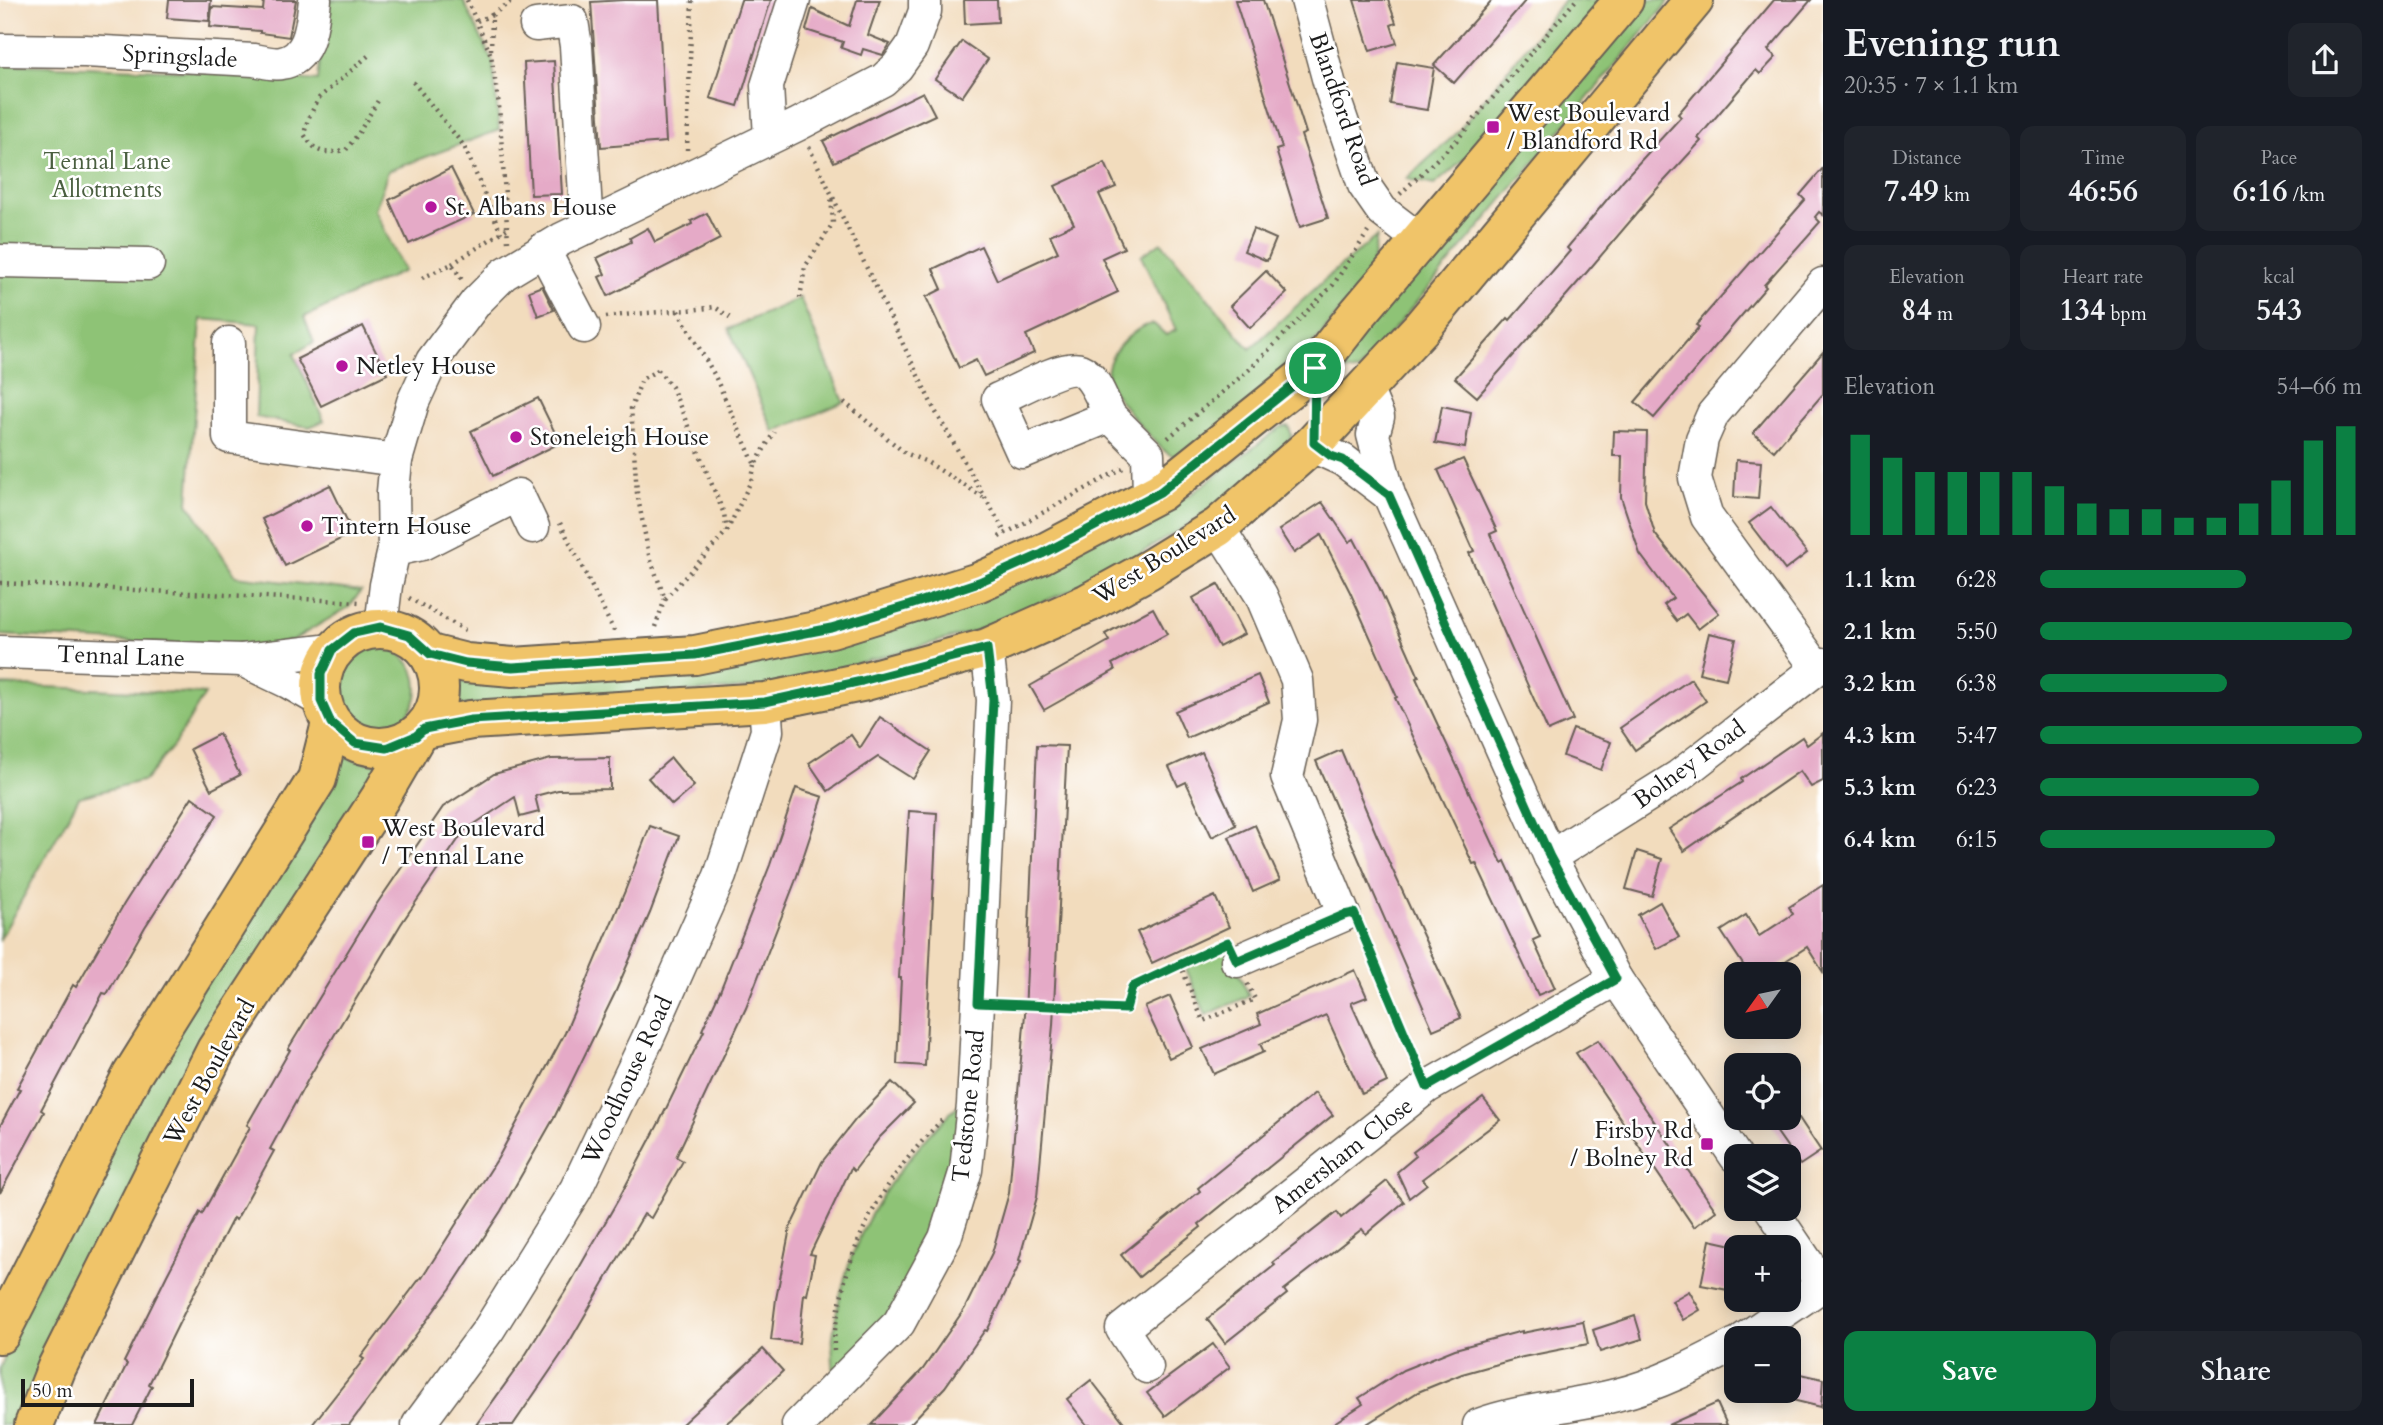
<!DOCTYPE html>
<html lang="en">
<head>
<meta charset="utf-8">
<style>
  body { margin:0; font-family:Cardo,serif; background:#20242c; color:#f1f3f6; height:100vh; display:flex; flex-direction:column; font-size:26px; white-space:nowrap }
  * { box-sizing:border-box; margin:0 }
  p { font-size:23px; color:#9ea1a6 }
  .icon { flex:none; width:38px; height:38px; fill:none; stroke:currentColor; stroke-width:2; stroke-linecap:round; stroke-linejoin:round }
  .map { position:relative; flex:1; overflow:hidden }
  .drawer { display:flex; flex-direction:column; background:#171b24; width:560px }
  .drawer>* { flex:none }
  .needle { width:46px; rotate:237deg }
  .tools { position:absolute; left:1724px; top:962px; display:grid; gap:14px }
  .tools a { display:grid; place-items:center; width:77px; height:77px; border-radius:14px; background:#171b24; box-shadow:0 4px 18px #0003; font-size:35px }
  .scale { position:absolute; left:21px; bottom:18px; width:173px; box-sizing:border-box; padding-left:7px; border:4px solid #1c1c1c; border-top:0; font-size:19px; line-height:24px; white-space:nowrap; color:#1c1c1c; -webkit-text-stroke:5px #fff; paint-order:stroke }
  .pin { position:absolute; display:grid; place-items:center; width:60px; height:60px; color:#fff; margin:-30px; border:4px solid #fff; border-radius:50%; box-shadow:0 2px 7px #0007 }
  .round { display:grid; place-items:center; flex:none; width:74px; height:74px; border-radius:14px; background:#20242c }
  .headline { display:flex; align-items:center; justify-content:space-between; height:119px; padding:0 21px }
  h1 { font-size:38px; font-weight:700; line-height:52px }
  .metrics { display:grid; grid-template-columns:repeat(3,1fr); gap:10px; height:119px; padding:7px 21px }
  .metrics div { display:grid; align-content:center; border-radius:14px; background:#20242c; text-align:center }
  .metrics b { font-size:30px; font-weight:700 }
  .metrics small { font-size:19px; font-weight:400 }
  .metrics p { font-size:19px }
  .chart { height:196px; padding:14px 21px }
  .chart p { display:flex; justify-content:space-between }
  .chart svg { width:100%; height:126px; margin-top:7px; stroke:#0b8043; stroke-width:6 }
  .cta { display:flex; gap:14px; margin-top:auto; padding:14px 21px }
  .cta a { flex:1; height:80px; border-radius:14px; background:#0b8043; color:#fff; font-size:28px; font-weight:700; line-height:80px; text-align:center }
  .cta a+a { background:#20242c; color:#f1f3f6 }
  ul { padding:0 21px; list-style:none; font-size:23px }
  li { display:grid; grid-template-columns:112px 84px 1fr; align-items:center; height:52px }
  li i { height:18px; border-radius:9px; background:#0b8043 }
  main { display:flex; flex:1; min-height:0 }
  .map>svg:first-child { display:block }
  .green { fill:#8ec376; stroke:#557049; stroke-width:2 }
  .building { fill:#e5aac7 }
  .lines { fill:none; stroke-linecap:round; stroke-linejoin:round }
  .minor-casing { stroke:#675f54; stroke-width:35 }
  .major-casing { stroke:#675f54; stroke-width:42 }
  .path { stroke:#675f54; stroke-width:4.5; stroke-dasharray:2 5; stroke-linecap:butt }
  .minor { stroke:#fff; stroke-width:32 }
  .major { stroke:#f0c469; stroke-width:38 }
  .route-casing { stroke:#fff; stroke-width:14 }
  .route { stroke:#0b8043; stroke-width:9 }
  .poi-dot { fill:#b5179e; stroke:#fff; stroke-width:2.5 }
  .labels { text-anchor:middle; stroke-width:5; stroke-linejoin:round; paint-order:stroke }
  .street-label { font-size:24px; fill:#1c1c1c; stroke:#fff }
  .poi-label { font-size:24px; fill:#1c1c1c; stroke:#fff; text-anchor:start }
  .park-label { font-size:24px; fill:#4a5f40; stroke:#fff }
</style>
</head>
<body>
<main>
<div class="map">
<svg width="1823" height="1425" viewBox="0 0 1823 1425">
  <rect width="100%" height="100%" fill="#fff"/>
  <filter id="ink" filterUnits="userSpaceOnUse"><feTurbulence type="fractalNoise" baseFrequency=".0143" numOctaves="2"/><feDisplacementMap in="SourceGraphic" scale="14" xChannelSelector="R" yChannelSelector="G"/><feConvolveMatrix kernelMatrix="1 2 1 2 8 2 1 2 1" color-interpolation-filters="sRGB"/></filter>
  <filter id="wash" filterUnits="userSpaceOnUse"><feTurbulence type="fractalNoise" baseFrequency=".00686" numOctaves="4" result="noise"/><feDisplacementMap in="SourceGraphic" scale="28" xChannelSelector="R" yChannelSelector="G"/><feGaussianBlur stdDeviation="1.57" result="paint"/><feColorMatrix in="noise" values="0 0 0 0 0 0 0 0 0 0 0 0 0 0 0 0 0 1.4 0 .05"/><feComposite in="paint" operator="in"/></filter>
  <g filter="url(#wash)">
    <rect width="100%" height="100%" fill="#f2dcbd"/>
    <g class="green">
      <polygon points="326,0 463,0 493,62 499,130 388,171 375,210 404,271 304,317 314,342 294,354 324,421 309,427 256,417 259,324 201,319 188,503 236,576 361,591 349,607 293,640 256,648 0,635 0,64 222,72 318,81"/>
      <path d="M 1564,0 L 1605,0 C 1551,63 1500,133 1434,185 L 1406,179 L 1457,133 Z"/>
      <polygon points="1640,0 1670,0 1358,372 1330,369"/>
      <path d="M 1377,236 L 1371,270 L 1321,335 L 1266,392 L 1180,457 C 1176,456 1172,456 1169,454 C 1158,448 1113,395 1109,383 C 1103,367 1115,349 1126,339 C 1135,331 1142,325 1154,324 L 1166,335 L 1176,330 L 1141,256 L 1161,242 L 1250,349 L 1331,274 Z"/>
      <polygon points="800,298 844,402 774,432 729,329"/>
      <polygon points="1288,426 1292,435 1286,443 1232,494 1186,526 1099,578 973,632 769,687 454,706 454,683 652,671 1097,536 1190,495 1281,427"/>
      <circle cx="375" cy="688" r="42"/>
      <polygon points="0,685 205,694 174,745 145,780 79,797 0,939"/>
      <polygon points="338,753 354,760 382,765 23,1425 0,1425 0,1369 22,1314 144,1077"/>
      <polygon points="1227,948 1249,996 1206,1015 1185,966"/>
      <path d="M 974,1089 L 945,1238 L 835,1390 C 834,1373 831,1354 833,1336 C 846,1226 898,1164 974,1089 Z"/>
    </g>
    <g id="blocks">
      <g class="building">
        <polygon points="169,0 211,0 209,21 167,18"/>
        <polygon points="264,0 296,0 289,37 260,33 260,31 210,27 212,7 263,10"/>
        <polygon points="624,0 658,0 666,142 601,147 591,2"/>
        <polygon points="741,0 771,0 738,106 710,98"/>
        <polygon points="857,0 880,0 868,35 890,44 883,55 863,49 861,55 841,48 843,42 806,30 812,9 849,26"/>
        <polygon points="964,0 997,0 998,22 965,24"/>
        <polygon points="1235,0 1263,0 1306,133 1301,135 1328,218 1300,227 1276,150 1282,148"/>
        <polygon points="1354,0 1388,0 1396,23 1391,25 1397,43 1370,51"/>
        <polygon points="1492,0 1526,0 1454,83 1434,65"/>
        <polygon points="1774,0 1811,0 1768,50 1776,57 1760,74 1756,70 1698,138 1701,141 1643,204 1644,205 1587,272 1477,397 1455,378 1508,318 1510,320 1570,251 1567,248 1623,180 1681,117 1678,114"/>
        <polygon points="962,41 988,59 962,97 935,79"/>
        <polygon points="554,61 562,194 531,195 524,63"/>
        <polygon points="1397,62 1434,68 1427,110 1390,104"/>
        <polygon points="923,92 935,115 834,162 823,141"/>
        <polygon points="1105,163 1116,187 1099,194 1124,248 1102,258 1118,292 1026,335 1034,353 984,376 976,360 959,368 926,297 942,289 933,269 981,246 997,280 1058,252 1050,235 1074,224 1055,186"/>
        <polygon points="451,168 474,214 409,244 389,200"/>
        <polygon points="1823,168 1823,215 1819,212 1815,217 1820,222 1764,285 1766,287 1654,418 1635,402 1699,327 1696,325 1805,200 1800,195"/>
        <polygon points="707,213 720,239 608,296 599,277 605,274 597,258 631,242 630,238 648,228 655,242 692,224 691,221"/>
        <polygon points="1253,229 1276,239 1267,261 1244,251"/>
        <polygon points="1266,271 1287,293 1250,328 1230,306"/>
        <polygon points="542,286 554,310 538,316 529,291"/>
        <polygon points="363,326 387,374 321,406 297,359"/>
        <polygon points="1823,352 1823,394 1774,451 1753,433"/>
        <polygon points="538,398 560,443 493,476 471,431"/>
        <polygon points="1442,406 1471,412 1465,448 1435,443"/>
        <polygon points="1614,431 1647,432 1645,501 1655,534 1719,613 1698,629 1686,614 1677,621 1664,605 1673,598 1640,554 1621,497 1622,456 1613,456"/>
        <polygon points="1463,459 1497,531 1490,534 1573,720 1548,731 1469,553 1474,551 1438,470"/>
        <polygon points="1736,460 1761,462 1758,499 1734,497"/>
        <polygon points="330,485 353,533 285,566 262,519"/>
        <polygon points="1322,502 1349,542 1354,539 1379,587 1419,677 1416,678 1502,863 1505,861 1540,937 1533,940 1555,988 1538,995 1476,863 1473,864 1395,698 1397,697 1350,592 1321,535 1294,553 1279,530"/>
        <polygon points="1771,507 1807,553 1785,570 1749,523"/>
        <polygon points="1218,584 1244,634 1219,647 1193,598"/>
        <polygon points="1153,608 1167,634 1112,664 1115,670 1044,710 1030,686 1109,641 1105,634"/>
        <polygon points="1709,633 1736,639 1726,679 1699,673"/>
        <polygon points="1258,675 1269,702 1187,738 1175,711"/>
        <polygon points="1691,679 1706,701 1635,750 1620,728"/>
        <polygon points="880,717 931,751 913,779 878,757 828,791 809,763 851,735 860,748"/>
        <polygon points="1573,729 1611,742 1601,770 1563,756"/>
        <polygon points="1823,733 1823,781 1811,787 1800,771 1684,851 1669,829 1742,782 1741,779 1802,737 1807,745"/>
        <polygon points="219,734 240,775 211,790 190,749"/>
        <polygon points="1037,745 1067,746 1053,1025 1037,1197 1019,1260 1021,1261 987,1331 985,1330 945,1387 909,1425 871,1425 923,1369 965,1308 992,1253 1009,1193 1025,1014"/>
        <polygon points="1341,750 1377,836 1461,1018 1433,1030 1316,761"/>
        <polygon points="1202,752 1236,825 1212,837 1186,782 1178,786 1169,767"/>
        <polygon points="610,758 610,789 558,790 535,796 539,812 520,817 515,797 464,831 401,924 311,1074 270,1149 274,1151 236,1220 233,1218 189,1303 149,1384 152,1386 132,1425 97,1425 127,1364 124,1362 167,1275 200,1212 202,1214 250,1127 247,1125 290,1050 288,1049 376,905 443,807 494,774 551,759"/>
        <polygon points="671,758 694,786 672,805 648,778"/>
        <polygon points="796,788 823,797 795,882 746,1008 676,1157 683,1161 651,1218 644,1214 567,1346 513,1425 476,1425 521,1362 571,1282 618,1200 660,1121 704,1031 702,1030 720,991 770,865"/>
        <polygon points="192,797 217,815 145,927 107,994 103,993 41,1110 44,1112 0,1193 0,1126 20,1089 17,1088 73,985 76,987 124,904"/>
        <polygon points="909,811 937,813 925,1066 897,1064 901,978 899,978"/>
        <polygon points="1255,825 1280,880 1253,892 1229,837"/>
        <polygon points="650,826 679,836 650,913 615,993 554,1118 501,1211 450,1289 349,1425 312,1425 364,1359 361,1357 421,1277 422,1278 498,1158 565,1033 625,891"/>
        <polygon points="1637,851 1662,859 1652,896 1626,889"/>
        <polygon points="1823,885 1823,972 1807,947 1764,975 1750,975 1721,931 1746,915 1759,936 1793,914 1789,907"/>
        <polygon points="1215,896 1229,927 1152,963 1137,932"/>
        <polygon points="1660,902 1679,937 1656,949 1638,915"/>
        <polygon points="1355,970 1367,997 1351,1003 1387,1082 1362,1094 1326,1015 1260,1044 1264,1052 1214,1074 1202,1049 1261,1024 1257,1014"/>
        <polygon points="1170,996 1193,1047 1169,1058 1145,1007"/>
        <polygon points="1598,1040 1716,1211 1694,1227 1576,1053"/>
        <polygon points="892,1082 914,1103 880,1137 854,1171 851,1168 810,1254 815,1255 807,1295 804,1294 799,1343 771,1340 776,1299 790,1228 822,1162 856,1119"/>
        <polygon points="1315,1093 1333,1115 1199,1224 1201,1227 1139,1277 1121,1255 1200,1191 1198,1188"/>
        <polygon points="1483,1098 1500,1120 1422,1179 1427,1184 1409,1198 1397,1172 1416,1156 1413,1152"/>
        <polygon points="1767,1118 1799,1118 1821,1151 1800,1165"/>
        <polygon points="1387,1181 1404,1202 1366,1234 1362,1229 1284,1290 1287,1294 1225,1343 1207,1319 1275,1265 1273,1262 1337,1212 1341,1218"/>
        <polygon points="1710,1240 1737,1246 1728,1290 1701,1285"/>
        <polygon points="1689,1291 1700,1310 1683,1320 1672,1301"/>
        <polygon points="1635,1316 1642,1339 1600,1352 1593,1330"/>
        <polygon points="1583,1321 1588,1344 1523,1357 1462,1374 1418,1392 1365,1425 1331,1425 1363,1404 1359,1398 1403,1370 1455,1349 1522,1331 1522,1333"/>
        <polygon points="1213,1344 1230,1367 1165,1416 1147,1393"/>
        <polygon points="763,1349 783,1371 734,1417 724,1425 681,1425"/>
        <polygon points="1788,1371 1823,1379 1821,1407 1788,1399"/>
        <polygon points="1091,1380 1126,1425 1087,1425 1067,1399"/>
        <polygon points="1717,1403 1727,1425 1668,1425"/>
      </g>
    </g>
  </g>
  <g filter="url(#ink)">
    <use href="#blocks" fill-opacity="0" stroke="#675f54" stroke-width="2"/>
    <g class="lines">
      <defs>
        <g id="minor">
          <polyline points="1307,0 1331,89 1364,185 1382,211 1420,240"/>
          <polyline points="536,25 572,21 576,46 587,228"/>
          <path d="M 0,50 L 85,51 L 254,60 C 262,61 273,65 281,63 C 311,59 312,23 315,0"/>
          <polyline points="770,137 767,86 794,0"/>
          <polyline points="543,249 584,327"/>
          <polyline points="0,261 148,264"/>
          <polyline points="229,343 229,437 396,460"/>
          <polyline points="1366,388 1378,417 1373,435 1389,495 1550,857 1616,979 1736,1157"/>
          <path d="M 1110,416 C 1103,402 1095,376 1080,370 C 1064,364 1015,392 998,399 L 1022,452 L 1110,416 L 1148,454 L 1149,498"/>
          <polyline points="1314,443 1321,450 1343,460 1389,495"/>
          <polyline points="1218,527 1261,595 1297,680 1300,720 1287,777 1344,915 1237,961"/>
          <polyline points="394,550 422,544 518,495 533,527"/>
          <polyline points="381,627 386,585 394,550 393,492 396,460 413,402 432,361 476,302 504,274 562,239 797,125 883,80 897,67 912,46 925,11 925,0"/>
          <polyline points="0,652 242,660 332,650"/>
          <polyline points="242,660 288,682 321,701"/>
          <polyline points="1817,668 1707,517 1695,478 1702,439 1713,414 1823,284"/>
          <polyline points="1550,857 1679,776 1823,664"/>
          <polyline points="1771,1209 1823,1286"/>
          <polyline points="1744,1339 1823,1285"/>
          <polyline points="1147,1367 1122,1329 1427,1087 1616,979"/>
          <polyline points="418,1425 489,1329 576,1189 647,1040 720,876 767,731 765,702"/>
          <polyline points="798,1425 899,1323 945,1238 966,1170 973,1105 993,700 987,648"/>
          <path d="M 1479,1425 C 1522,1409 1571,1407 1616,1395 C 1658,1385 1698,1364 1736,1344"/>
        </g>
        <g id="major">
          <circle cx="380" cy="688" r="59"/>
          <polyline points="430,654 466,663 513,667 695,655 831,628 979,582 1042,554 1160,492 1315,368 1355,317 1624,0"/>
          <polyline points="424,729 471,720 765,702 862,682 987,648 1088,603 1148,570 1218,527 1314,443 1422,327 1694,0"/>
          <polyline points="0,1334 132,1075 317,779 331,723"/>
          <polyline points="34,1425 57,1367 216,1050 380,798 416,736"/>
        </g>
      </defs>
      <use href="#minor" class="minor-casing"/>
      <use href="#major" class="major-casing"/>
      <g class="path">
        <polyline points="467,0 491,55 499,105 508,241"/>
        <polyline points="477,21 492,15"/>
        <polyline points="491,50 492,15 513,0"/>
        <path d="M 368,56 L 319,98 L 308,119 L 304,134 C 316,154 323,154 346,150 L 358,134 L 379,99"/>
        <polyline points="413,82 464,146 501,233"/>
        <polyline points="809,147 934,409 1006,534"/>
        <polyline points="687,150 692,0"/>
        <polyline points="1400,194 1456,141 1576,0"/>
        <polyline points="452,264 508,228"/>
        <polyline points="422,278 452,264 462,280"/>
        <polyline points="800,298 805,267 833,223 831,196"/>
        <polyline points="678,311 714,374 755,465 774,432"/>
        <path d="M 606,317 C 643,312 679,312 715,307 L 734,320"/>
        <polygon points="658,370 672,387 724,514 727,531 665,599 649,555 637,493 631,408 642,379"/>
        <polyline points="844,402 905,453 927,462 983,497"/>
        <polyline points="1168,438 1250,369 1333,285 1368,232"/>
        <polyline points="560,523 614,631"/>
        <polyline points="727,531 751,481 755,465"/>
        <polyline points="999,537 1123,468"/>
        <polyline points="0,583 360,602"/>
        <polyline points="409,598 465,630"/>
        <polyline points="655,627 665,599"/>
        <polyline points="1363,933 1417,1064"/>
        <polyline points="1180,964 1203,1021 1255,999 1247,983"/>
        <polyline points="1003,1004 1126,1009 1132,987 1213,949"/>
        <path d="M 834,1351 C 833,1335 837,1319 840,1303 C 854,1229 891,1171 944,1118"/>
      </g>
      <use href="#minor" class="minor"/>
      <use href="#major" class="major"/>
    </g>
  </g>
  <g class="lines" filter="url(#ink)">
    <defs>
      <polygon id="route" points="1315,368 1314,443 1331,456 1343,460 1389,495 1550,857 1616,979 1427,1087 1354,913 1344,915 1237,961 1228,942 1132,987 1126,1009 978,1003 993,700 987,648 862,681 765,702 471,720 424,729 416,736 387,748 355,743 331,723 321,701 321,674 332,650 354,633 381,627 409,635 430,654 466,663 513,667 695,655 831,628 907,606 979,582 1042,554 1160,492"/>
    </defs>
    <use href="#route" class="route-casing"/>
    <use href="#route" class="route"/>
  </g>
  <g class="poi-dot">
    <rect x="1486" y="120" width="14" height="14" rx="3.5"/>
    <circle cx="431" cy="207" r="7"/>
    <circle cx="342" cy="366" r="7"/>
    <circle cx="516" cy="437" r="7"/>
    <circle cx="307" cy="526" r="7"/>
    <rect x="361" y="835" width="14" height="14" rx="3.5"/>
    <rect x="1700" y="1137" width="14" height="14" rx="3.5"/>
  </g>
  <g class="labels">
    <g class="street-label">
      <text transform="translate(180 56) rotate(3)" y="8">Springslade</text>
      <text transform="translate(1343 109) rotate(71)" y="8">Blandford Road</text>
      <text transform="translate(1164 555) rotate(-32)" y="8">West Boulevard</text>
      <text transform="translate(121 656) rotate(2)" y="8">Tennal Lane</text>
      <text transform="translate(1689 764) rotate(-36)" y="8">Bolney Road</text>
      <text transform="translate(209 1072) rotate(-61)" y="8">West Boulevard</text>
      <text transform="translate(627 1080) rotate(-65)" y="8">Woodhouse Road</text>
      <text transform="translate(968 1106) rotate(-84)" y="8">Tedstone Road</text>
      <text transform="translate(1342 1155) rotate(-38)" y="8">Amersham Close</text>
    </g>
    <g class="poi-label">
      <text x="1507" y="121">West Boulevard<tspan x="1507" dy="28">/ Blandford Rd</tspan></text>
      <text x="445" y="215">St. Albans House</text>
      <text x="356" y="374">Netley House</text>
      <text x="530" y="445">Stoneleigh House</text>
      <text x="321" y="534">Tintern House</text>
      <text x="382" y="836">West Boulevard<tspan x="382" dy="28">/ Tennal Lane</tspan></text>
      <text x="1693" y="1138" text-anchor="end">Firsby Rd<tspan x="1693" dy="28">/ Bolney Rd</tspan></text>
    </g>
    <g class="park-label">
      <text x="107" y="169">Tennal Lane<tspan x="107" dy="28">Allotments</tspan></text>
    </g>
  </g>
</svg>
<div class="tools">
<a><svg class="needle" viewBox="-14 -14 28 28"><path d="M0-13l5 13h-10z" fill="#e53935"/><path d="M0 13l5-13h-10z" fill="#9ea1a6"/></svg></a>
<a><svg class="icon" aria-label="locate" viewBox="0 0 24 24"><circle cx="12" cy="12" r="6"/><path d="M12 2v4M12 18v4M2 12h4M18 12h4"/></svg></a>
<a><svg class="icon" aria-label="layers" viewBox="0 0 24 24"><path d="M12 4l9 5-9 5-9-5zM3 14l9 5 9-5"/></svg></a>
<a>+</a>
<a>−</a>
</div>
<div class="scale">50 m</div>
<div class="pin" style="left:1315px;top:368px;background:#1e9e55"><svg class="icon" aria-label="arrive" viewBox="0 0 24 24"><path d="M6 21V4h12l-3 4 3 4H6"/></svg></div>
</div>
<section class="drawer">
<div class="headline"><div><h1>Evening run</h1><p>20:35 · 7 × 1.1 km</p></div><a class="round"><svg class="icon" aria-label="share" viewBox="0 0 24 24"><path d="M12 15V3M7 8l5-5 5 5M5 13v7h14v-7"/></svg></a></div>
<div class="metrics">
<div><p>Distance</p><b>7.49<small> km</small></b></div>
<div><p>Time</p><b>46:56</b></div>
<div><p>Pace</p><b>6:16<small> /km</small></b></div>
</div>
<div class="metrics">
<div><p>Elevation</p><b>84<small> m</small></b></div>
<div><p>Heart rate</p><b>134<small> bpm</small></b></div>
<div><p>kcal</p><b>543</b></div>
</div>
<div class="chart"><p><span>Elevation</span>54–66 m</p>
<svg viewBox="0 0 160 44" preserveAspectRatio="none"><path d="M5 44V9M15 44V17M25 44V22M35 44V22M45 44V22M55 44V22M65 44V27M75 44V33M85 44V35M95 44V35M105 44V38M115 44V38M125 44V33M135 44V25M145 44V11M155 44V6"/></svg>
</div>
<ul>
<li><b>1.1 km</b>6:28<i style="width:64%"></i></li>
<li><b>2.1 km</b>5:50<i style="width:97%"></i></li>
<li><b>3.2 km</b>6:38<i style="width:58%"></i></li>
<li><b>4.3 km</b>5:47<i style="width:100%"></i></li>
<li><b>5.3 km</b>6:23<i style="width:68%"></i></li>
<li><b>6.4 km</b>6:15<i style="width:73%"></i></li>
</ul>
<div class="cta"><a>Save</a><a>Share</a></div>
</section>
</main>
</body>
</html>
